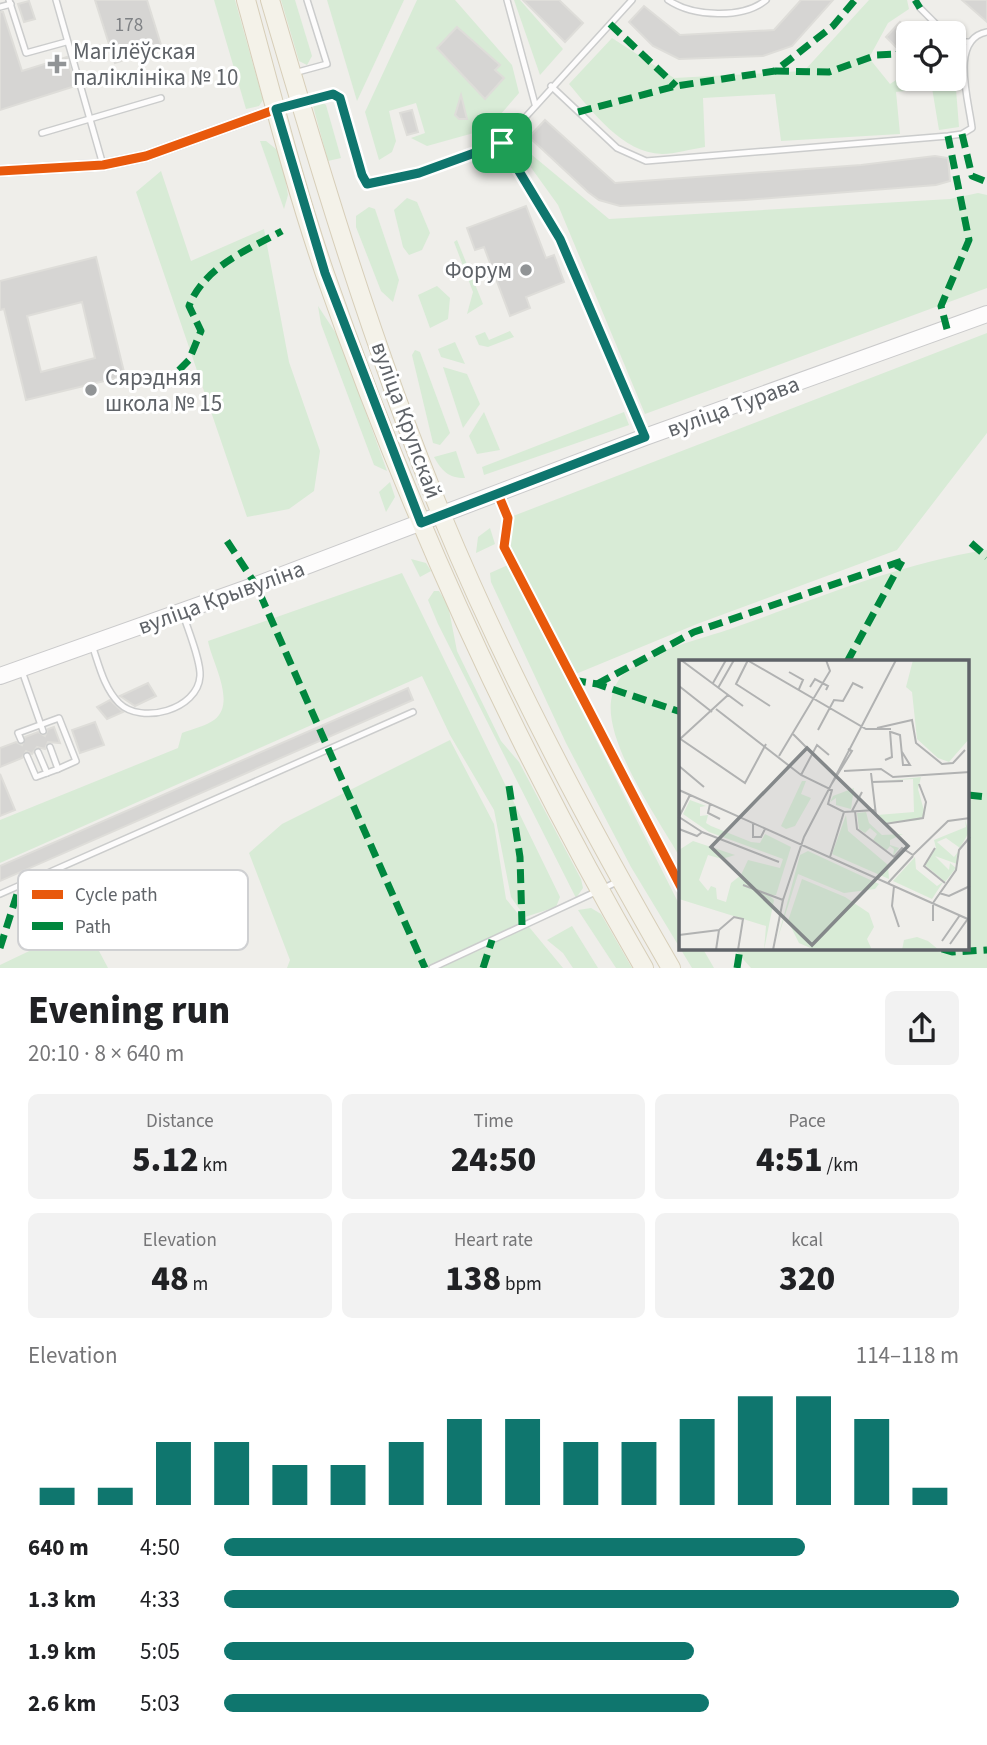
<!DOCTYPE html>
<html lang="en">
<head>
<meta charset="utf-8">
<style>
  body { margin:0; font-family:"Source Sans 3",sans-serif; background:#f2f2f2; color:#202124; height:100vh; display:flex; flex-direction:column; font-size:26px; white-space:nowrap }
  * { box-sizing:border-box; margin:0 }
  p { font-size:23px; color:#757577 }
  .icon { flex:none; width:38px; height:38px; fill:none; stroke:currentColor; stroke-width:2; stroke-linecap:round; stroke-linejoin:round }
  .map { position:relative; height:968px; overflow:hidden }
  .sheet { display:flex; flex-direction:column; background:#fff; flex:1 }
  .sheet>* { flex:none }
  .buttons { position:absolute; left:896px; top:21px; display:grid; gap:14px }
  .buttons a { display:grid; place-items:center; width:70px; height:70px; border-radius:10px; background:#fff; box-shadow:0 2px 5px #0004; font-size:35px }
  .pin { position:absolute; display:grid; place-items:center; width:60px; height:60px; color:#fff; margin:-30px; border-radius:14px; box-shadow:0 4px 10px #0006 }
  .round { display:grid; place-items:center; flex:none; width:74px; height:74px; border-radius:10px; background:#f2f2f2 }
  .headline { display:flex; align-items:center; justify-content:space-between; height:119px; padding:0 28px }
  h1 { font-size:38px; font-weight:800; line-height:52px }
  .figures { display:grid; grid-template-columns:repeat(3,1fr); gap:10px; height:119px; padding:7px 28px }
  .figures div { display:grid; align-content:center; border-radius:10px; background:#f2f2f2; text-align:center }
  .figures b { font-size:35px; font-weight:800 }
  .figures small { font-size:19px; font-weight:400 }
  .figures p { font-size:19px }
  .chart { height:196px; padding:14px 28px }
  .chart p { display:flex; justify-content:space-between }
  .chart svg { width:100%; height:126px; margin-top:7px; stroke:#0f766e; stroke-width:6 }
  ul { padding:0 28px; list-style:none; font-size:23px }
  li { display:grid; grid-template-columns:112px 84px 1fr; align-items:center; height:52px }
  li i { height:18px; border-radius:9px; background:#0f766e }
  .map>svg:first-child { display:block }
  .green { fill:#d8ebd6 }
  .building { fill:#d6d5d3; stroke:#deddd9; stroke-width:2; fill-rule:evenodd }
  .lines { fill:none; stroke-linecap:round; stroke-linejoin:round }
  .lane-casing { stroke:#cbcccc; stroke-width:8 }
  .street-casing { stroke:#cbcccc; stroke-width:13 }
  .secondary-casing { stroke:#cacacb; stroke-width:18 }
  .primary-casing { stroke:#d7ceb8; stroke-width:20 }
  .lane { stroke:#fdfcfc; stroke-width:5 }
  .street { stroke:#fdfcfc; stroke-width:10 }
  .secondary { stroke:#fdfcfc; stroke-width:16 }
  .primary { stroke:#f4f2e9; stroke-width:18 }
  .quiet { stroke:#00873e; stroke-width:7; stroke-dasharray:14 7; stroke-linecap:butt }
  .cycleway-casing { stroke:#fff; stroke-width:13 }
  .cycleway { stroke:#e8590c; stroke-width:9 }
  .route-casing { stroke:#fff; stroke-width:14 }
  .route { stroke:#0f766e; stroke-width:9 }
  .poi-dot { fill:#919496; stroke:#fff; stroke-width:2.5 }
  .labels { text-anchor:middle; stroke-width:6; stroke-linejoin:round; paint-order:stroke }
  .number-label { font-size:19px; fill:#7e8184 }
  .poi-label { font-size:23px; fill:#5f6368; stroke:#fff; text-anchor:start }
  .street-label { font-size:23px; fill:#5f6368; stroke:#fff }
  .inset-road { fill:none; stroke:#b1b2b2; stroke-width:2 }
  .view { fill:#84888a; fill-opacity:0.15; stroke:#84888a; stroke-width:3.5 }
  .inset-edge { fill:none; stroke:#5f6368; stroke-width:3.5 }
  .key { fill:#fff; stroke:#cfd0d2; stroke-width:2 }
  .key-label { font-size:19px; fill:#5f6368 }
</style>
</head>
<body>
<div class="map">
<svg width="987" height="968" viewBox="0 0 987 968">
  <rect width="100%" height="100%" fill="#efeeea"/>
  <g class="green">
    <polygon points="214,0 235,0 263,100 259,106 246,109"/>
    <polygon points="281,0 295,0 312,56 307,65 299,61"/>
    <polygon points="327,0 404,0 357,101"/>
    <polygon points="417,0 455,0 512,65 519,93 488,129 427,146 411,138 425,133 416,103 389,111 396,141 392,152 379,160 365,112"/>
    <polygon points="514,0 520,0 563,49 540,75"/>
    <path d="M 869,0 L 907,0 L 909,9 L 888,23 L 869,58 L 890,84 L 908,72 L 908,79 L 954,79 L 954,64 L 959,127 L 939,130 L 932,88 L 896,92 L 900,134 L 781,141 L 775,94 L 703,98 L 705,147 C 691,149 675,154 662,154 C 622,153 592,111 569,84 L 612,38 L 674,78 L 804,71 Z"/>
    <polygon points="321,101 326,105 341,158 328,161 313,106"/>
    <polygon points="260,141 266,141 281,153 288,195 284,209"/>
    <polygon points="526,150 609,219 950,199 978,193 987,195 987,288 645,414 558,205 522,155"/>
    <polygon points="161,171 191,261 264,229 289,362 320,451 314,491 289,509 247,517 136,192"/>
    <polygon points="407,198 417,202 430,233 422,250 409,255 403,247 394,210"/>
    <polygon points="369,207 375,209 399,280 393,302 381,291 356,227 356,216"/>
    <polygon points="457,240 483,304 467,314 473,292 454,242"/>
    <polygon points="437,286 450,298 448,319 430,328 418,295"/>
    <polygon points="318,306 339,338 387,471 374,465 321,324"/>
    <polygon points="510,331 514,337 488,347 479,345 475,336 485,332 489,340"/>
    <polygon points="987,333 987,433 897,550 697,624 566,678 503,548 508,518"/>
    <polygon points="455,342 465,364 441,357 438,349"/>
    <polygon points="415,350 420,352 450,433 440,445 433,443 412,355"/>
    <polygon points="443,367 467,374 480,404 463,428"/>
    <polygon points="484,412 500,450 477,454 469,436"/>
    <polygon points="624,412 629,425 484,475 482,467"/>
    <path d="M 456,451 L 465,478 C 448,478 442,471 434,457 Z"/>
    <polygon points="390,482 395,497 386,512 379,492"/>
    <polygon points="490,528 495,544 476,553 478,537"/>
    <path d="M 987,550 L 987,968 L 751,968 L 734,949 L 968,949 L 968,662 L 681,662 L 681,859 C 659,820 601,739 612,696 C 614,687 618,679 625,673 C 653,649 699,640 733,628 C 816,599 900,563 987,550 Z"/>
    <polygon points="411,559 426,563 431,571 420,577"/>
    <polygon points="508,565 681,908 681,949 703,949 714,968 692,968 631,867 566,743 491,582 490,573"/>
    <path d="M 402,573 L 560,897 L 556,907 L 525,917 L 511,897 L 494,810 L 450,735 L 422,676 L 0,863 L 0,820 L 178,748 L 182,733 C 192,729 206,726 214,720 C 237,703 212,663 208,641 Z"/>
    <polygon points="434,591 439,591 448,605 457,651 501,741 519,762 581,879 583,888 576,898 438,624 428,600"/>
    <polygon points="450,740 494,824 506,899 563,968 287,968 290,960 249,853 282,824"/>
    <polygon points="159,889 154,913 143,937 99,951 108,968 0,968 0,965"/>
    <polygon points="591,908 601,914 632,968 616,968 578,910"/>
    <polygon points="572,926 598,968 573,968 563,953 547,940"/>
  </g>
  <g class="building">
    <polygon points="95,0 147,0 162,48 115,63"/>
    <polygon points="523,0 559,0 583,23 565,42"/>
    <polygon points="801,0 833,0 792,46 763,56 679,59 653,46 629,22 644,6 680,35 774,30"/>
    <polygon points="962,0 987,0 987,22"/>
    <polygon points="29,1 35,19 24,22 18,4"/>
    <polygon points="0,12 3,12 22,71 67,57 75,86 0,110"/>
    <polygon points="900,22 908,30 908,40 899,50 886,37"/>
    <polygon points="457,27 500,65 495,70 504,78 485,99 437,48"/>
    <polygon points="461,95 467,119 459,119 455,115"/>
    <polygon points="412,110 418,132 407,135 400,113"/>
    <polygon points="545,120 615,183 861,165 935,156 948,158 950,181 936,185 745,200 620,206 599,200 588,192 529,137"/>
    <polygon points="526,206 546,258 554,255 564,282 526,297 530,308 510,316 484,247 475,250 467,228"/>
    <path d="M 96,257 L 125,376 L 26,400 L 4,309 L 0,310 L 0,281 ZM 82,302 L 95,358 L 41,372 L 27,316 Z"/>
    <polygon points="148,683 156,696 135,706 120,696"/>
    <polygon points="408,688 413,700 0,881 0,866"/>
    <polygon points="110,700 123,712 107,719 97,707"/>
    <polygon points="95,722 104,745 80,753 72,730"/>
    <polygon points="54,727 60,743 48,742 45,749 37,747 32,754 26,751 22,758 0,767 0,748 16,742 22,745 25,737 38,732 45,736 48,729"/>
    <polygon points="0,774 15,810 0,816"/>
  </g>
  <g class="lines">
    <defs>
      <g id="lane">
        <polyline points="9,0 26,53 66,42"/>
        <polyline points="56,0 103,165"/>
        <polyline points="507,0 535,104"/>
        <path d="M 668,0 C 693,17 743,19 766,0"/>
        <polyline points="0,7 11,4"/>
        <polyline points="920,8 945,33"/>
        <polyline points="954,42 970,42"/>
        <polyline points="294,73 327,64 307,0"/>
        <path d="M 551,86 L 617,148 L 646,161 L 948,136 L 962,134 L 972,128 C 969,101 949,39 987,32"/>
        <polyline points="302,101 337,95 367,184 419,173 502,143 632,0"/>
        <polyline points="42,133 161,98"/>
        <polyline points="502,143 560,239 643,434"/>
        <path d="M 92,645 C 99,665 104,688 119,703 C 141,725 198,710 200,676 C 201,661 188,630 183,614"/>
        <polyline points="22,671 43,731"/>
        <polyline points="21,740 18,733 59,718 76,761 58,769"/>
        <polyline points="38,752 47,773"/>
        <polyline points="27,756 36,777 58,769 50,747"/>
        <polyline points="0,894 413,712"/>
        <polyline points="432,968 619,881"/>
      </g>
      <polyline id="street" points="0,171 103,165 146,156 299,101"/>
      <polyline id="secondary" points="0,676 256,585 645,437 987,314"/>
      <g id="primary">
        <path d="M 246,0 C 271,91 294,184 325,274 C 409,514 516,748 644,968"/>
        <path d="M 270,0 C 321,174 373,348 442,516 C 506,671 587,823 671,968"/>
      </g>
    </defs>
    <use href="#lane" class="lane-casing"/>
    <use href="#street" class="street-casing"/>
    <use href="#secondary" class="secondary-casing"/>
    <use href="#primary" class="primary-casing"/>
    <use href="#lane" class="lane"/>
    <use href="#street" class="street"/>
    <use href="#secondary" class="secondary"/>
    <use href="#primary" class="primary"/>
    <g class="quiet">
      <polyline points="915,0 920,8"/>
      <polyline points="610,24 676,86"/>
      <polyline points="918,33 940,28"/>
      <polyline points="775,71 829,72 877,55 898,54 908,43"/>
      <polyline points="578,112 676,86 775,71 833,26 855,0"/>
      <polyline points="962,134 972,176 987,182"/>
      <polyline points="947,329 941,306 969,240 948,136"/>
      <path d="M 164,385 L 189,360 L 201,331 L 189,306 C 204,267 247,250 282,231"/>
      <polyline points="227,541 256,585 425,968"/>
      <polyline points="971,543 987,557"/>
      <polyline points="847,662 902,561"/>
      <polyline points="572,680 597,684 681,712"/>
      <polyline points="597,684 694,632 902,561"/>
      <polyline points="509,786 520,857 522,925"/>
      <polyline points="968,795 987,797"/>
      <polyline points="0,948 19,888"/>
      <polyline points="942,949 952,952 987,950"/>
      <polyline points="483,968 492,940"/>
      <polyline points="737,968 740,949"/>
    </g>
    <defs>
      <g id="cycleway">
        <polyline points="0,171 103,165 146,156 299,101"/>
        <polyline points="498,494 508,518 504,547 681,887"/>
      </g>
    </defs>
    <use href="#cycleway" class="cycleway-casing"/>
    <use href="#cycleway" class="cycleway"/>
  </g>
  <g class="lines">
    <defs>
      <polygon id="route" points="333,94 340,98 362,175 367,184 419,173 502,143 560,239 645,437 421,523 325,273 276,109"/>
    </defs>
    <use href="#route" class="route-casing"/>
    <use href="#route" class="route"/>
  </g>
  <g class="poi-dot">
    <path d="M53.5 53.5h7v7h7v7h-7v7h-7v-7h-7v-7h7z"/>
    <circle cx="526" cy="270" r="7"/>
    <circle cx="91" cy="390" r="7"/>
  </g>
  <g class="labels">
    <g class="number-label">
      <text x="129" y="31">178</text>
    </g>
    <g class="poi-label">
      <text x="73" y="59">Магілёўская<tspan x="73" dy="26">паліклініка № 10</tspan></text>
      <text x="512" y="278" text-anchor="end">Форум</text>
      <text x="105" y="385">Сярэдняя<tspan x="105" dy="26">школа № 15</tspan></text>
    </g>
    <g class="street-label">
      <text transform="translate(733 406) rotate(-20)" y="8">вуліца Турава</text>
      <text transform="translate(407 420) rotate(70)" y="8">вуліца Крупскай</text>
      <text transform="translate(221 597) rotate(-20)" y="8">вуліца Крывуліна</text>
    </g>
  </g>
  <g transform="translate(679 660)">
    <rect width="290" height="290" fill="#efeeea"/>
    <path d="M 234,0 L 290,0 L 290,79 L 270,102 L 259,98 L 238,79 L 233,32 L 227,27 ZM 242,117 L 239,129 L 246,154 L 240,160 L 207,163 L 198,155 L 235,152 L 234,119 L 205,121 ZM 123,121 L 127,121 L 122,134 L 132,138 L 116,166 L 107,169 L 102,166 ZM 175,128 L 172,149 L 157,145 L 157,138 L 151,142 L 154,136 ZM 11,140 L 27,146 L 21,147 L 21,156 L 29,155 L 27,163 L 32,166 L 72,182 L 81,183 L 86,174 L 112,187 L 97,235 L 90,235 L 95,240 L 85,290 L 87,266 L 0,239 L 0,190 L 14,181 L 56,195 L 43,199 L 29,195 L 20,220 L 29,231 L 32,226 L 37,228 L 38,239 L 47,242 L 52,223 L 62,215 L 69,200 L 101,208 L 104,199 L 30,172 L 4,154 ZM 187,152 L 190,163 L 203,175 L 224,174 L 211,180 L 211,185 L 220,188 L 214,196 L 215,189 L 211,186 L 207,191 L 194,180 L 198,174 L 191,168 L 186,173 L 180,169 L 178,153 ZM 167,155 L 169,171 L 209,205 L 210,219 L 153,194 ZM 286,160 L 290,172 L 281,188 L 267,178 L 258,182 L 275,197 L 279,192 L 278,204 L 256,196 L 270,210 L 271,203 L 277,208 L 266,222 L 246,205 L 257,188 L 255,180 L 287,167 ZM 129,191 L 200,224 L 196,229 L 165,233 L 119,214 L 98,281 L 121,195 ZM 236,197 L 237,209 L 258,226 L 264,222 L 253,239 L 214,221 ZM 123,219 L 166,237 L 190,253 L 195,267 L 188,279 L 193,290 L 136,290 L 120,283 L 109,261 ZM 238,277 L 249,281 L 260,290 L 223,290 L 225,280 Z" fill="#d8ebd6"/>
    <path class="inset-road" d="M 2,0 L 64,46M 68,0 L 187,69 L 212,69M 69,0 L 57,24 L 91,46M 110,12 L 124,20 L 120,29M 34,23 L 47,0M 0,26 L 33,52M 131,27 L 136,19 L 149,26 L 147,30M 39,28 L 55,0M 37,49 L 122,115 L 153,130 L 149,144 L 165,152 L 196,150M 198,68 L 233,60 L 237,83 L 263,104 L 274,103 L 286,90M 139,70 L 155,40 L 164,41 L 174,23 L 184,28M 212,72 L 221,75 L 224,105 L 231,105 L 223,92M 113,73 L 129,89M 0,78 L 66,123 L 87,84M 1,79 L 49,35M 100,96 L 151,11 L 147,0M 206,100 L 213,97 L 211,71M 0,106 L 25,127M 165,111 L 202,109 L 214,117 L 291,112M 192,113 L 197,155 L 206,164 L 244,158 L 247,142 L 240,124M 122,115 L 138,85 L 150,95M 193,122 L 224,121M 152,125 L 173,91 L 169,89M 0,130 L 291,260M 31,144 L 29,153 L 41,159M 173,151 L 183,132M 176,151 L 178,169 L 215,197 L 223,188 L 234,195 L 269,161 L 291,158M 74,163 L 74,177 L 82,177 L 86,169M 0,169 L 18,176 L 23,172 L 20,170 L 0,157 L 11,135M 23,172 L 100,202M 256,188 L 245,206 L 266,223M 151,197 L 165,152M 209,223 L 234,196M 64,225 L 104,240M 215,226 L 213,246 L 220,267M 260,233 L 270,236 L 291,226M 254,261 L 254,243 L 277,210 L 280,190 L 291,177M 0,275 L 40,270M 263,281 L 281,255M 271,284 L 288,260M 37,290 L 40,270 L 55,257 L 64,259 L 59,290M 94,290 L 104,240 L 125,177 L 217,0"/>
    <path class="view" d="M 128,88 L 229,186 L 133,285 L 32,187 Z"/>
    <rect width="290" height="290" class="inset-edge"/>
  </g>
  <rect x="18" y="870" width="230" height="80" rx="10" class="key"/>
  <rect x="32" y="890" width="31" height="9" fill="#e8590c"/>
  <rect x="32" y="922" width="31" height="8" fill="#00873e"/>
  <g class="key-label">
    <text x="75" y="901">Cycle path</text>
    <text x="75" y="933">Path</text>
  </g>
</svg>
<div class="buttons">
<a><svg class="icon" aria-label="locate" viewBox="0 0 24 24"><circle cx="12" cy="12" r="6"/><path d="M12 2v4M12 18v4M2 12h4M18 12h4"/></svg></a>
</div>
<div class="pin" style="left:502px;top:143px;background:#1e9e55"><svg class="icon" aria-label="arrive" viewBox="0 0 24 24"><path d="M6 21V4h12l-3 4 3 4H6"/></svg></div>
</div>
<section class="sheet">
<div class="headline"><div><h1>Evening run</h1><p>20:10 · 8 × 640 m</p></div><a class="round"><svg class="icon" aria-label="share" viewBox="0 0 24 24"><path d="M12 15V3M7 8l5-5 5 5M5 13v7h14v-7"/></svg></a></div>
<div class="figures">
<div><p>Distance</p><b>5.12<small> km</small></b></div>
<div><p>Time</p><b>24:50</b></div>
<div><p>Pace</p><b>4:51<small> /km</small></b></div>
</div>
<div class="figures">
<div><p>Elevation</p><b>48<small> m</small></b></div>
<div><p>Heart rate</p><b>138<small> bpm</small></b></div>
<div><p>kcal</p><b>320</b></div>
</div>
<div class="chart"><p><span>Elevation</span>114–118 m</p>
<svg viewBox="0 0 160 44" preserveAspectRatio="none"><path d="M5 44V38M15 44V38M25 44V22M35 44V22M45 44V30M55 44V30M65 44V22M75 44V14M85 44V14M95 44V22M105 44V22M115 44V14M125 44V6M135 44V6M145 44V14M155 44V38"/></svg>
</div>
<ul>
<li><b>640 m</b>4:50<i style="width:79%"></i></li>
<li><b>1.3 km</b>4:33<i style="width:100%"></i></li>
<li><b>1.9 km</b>5:05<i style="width:64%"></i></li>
<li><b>2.6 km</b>5:03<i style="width:66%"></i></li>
</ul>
</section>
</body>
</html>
